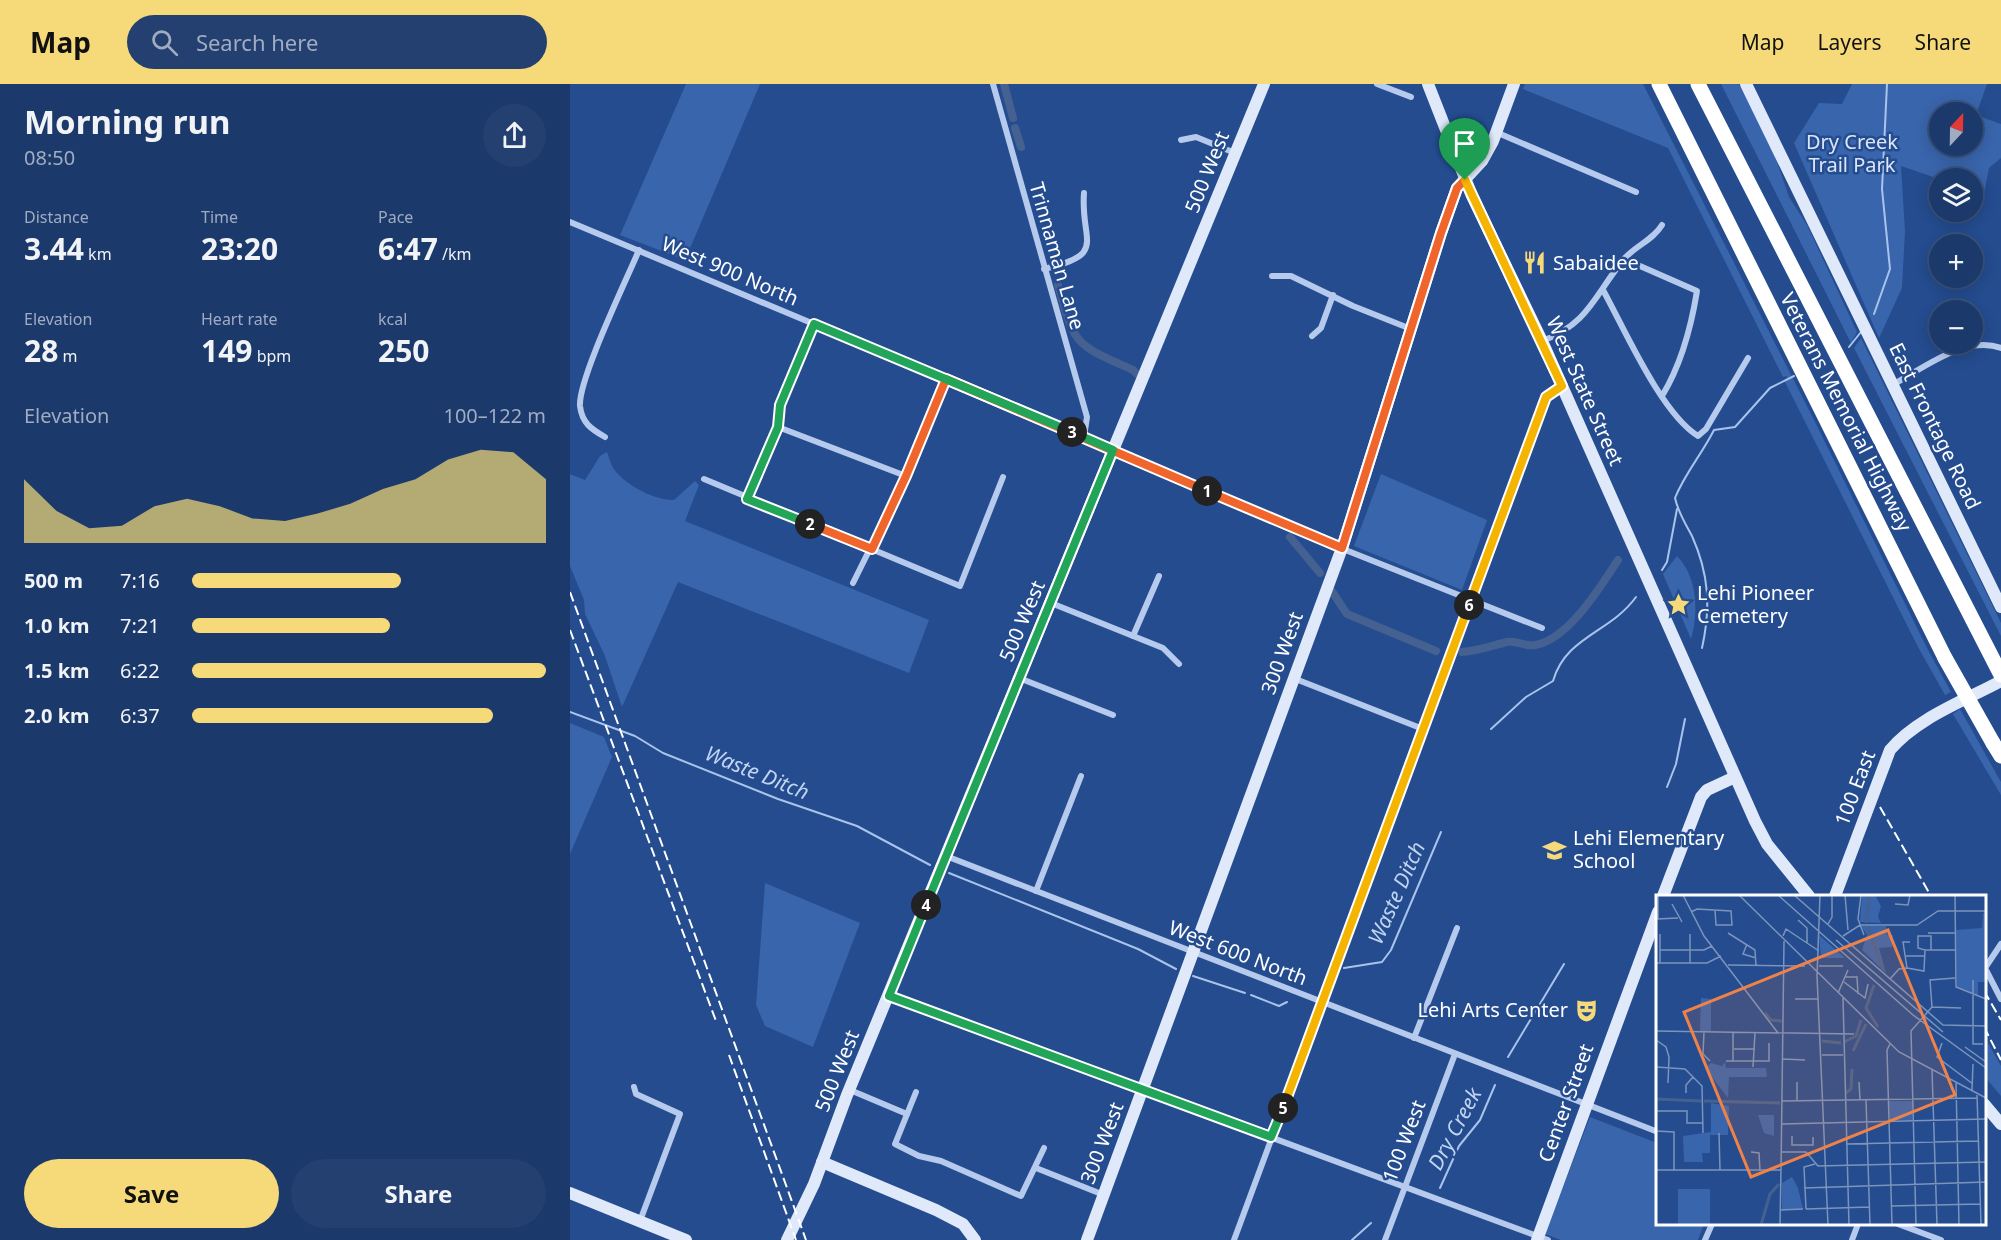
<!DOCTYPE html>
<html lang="en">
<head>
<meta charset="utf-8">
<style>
  body { margin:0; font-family:"Noto Sans",sans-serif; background:#244071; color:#f1f3f6; height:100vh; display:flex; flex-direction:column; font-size:22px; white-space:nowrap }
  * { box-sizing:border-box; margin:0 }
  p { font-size:20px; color:#a0acc1 }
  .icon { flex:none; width:33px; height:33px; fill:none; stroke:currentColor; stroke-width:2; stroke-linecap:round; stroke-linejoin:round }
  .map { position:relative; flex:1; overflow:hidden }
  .side { display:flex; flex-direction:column; background:#1b396b; width:570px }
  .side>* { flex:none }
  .needle { width:39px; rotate:22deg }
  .buttons { position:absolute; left:1359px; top:18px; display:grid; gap:12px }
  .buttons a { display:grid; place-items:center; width:54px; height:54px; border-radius:50%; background:#1b396b; box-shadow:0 3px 15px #0003,0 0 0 2px #39537e; font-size:30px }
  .pin { position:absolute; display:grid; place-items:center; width:51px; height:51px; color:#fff; margin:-62px -26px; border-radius:50% 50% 50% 0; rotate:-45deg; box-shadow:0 0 6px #0007 }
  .pin .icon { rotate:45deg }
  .km { position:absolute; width:30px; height:30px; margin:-15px; border-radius:50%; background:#222; color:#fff; font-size:16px; line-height:30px; text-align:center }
  .round { display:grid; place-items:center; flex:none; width:63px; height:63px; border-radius:32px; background:#244071 }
  .head { display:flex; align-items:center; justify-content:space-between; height:102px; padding:0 24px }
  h1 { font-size:33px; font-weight:700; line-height:45px }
  .stats { display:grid; grid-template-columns:repeat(3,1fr); gap:9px; height:102px; padding:6px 24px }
  .stats div { display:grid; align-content:center }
  .stats b { font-size:30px; font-weight:700 }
  .stats small { font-size:16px; font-weight:400 }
  .stats p { font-size:16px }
  .chart { height:168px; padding:12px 24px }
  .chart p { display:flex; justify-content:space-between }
  .chart svg { width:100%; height:108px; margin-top:6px; fill:#f6da79; opacity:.7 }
  .action { display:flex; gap:12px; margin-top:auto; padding:12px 24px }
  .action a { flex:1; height:69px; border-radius:36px; background:#f6da79; color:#111; font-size:24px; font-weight:700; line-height:69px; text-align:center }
  .action a+a { background:#244071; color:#f1f3f6 }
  ul { padding:0 24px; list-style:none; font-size:20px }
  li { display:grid; grid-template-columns:96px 72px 1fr; align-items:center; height:45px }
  li i { height:15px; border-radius:8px; background:#f6da79 }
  header { display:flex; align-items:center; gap:36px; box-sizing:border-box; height:84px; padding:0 30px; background:#f6da79; color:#111 }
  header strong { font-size:28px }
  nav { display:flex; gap:33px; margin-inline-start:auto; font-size:21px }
  .search { width:420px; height:54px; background:#244071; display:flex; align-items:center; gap:15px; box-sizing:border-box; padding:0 21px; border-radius:33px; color:#a0acc1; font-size:22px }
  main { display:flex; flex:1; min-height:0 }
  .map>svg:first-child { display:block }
  .green { fill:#3965ac; fill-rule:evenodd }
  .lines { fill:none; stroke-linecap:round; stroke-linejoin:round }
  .stream { stroke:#a9c4ec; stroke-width:2 }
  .canal { stroke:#456191; stroke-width:8 }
  .street { stroke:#b5caec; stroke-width:6 }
  .secondary { stroke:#e0e9f9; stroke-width:12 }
  .highway { stroke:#fff; stroke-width:15 }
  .rail { stroke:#fff; stroke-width:2; stroke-dasharray:10 4.5; stroke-linecap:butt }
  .highway-bridge { stroke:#fff; stroke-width:15 }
  .split-1-casing { stroke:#fff; stroke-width:12 }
  .split-2-casing { stroke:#fff; stroke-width:12 }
  .split-3-casing { stroke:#fff; stroke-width:12 }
  .split-4-casing { stroke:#fff; stroke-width:12 }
  .split-5-casing { stroke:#fff; stroke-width:12 }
  .split-6-casing { stroke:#fff; stroke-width:12 }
  .split-7-casing { stroke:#fff; stroke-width:12 }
  .split-1 { stroke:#f0652b; stroke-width:8 }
  .split-2 { stroke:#f0652b; stroke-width:8 }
  .split-3 { stroke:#22a559; stroke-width:8 }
  .split-4 { stroke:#22a559; stroke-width:8 }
  .split-5 { stroke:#22a559; stroke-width:8 }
  .split-6 { stroke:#f5b400; stroke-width:8 }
  .split-7 { stroke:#f5b400; stroke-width:8 }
  .labels { text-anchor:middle; stroke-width:5; stroke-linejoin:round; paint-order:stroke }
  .park-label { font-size:20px; fill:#dae6f9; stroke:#244c8f }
  .street-label { font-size:20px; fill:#fff; stroke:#244c8f }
  .poi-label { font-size:20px; fill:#fff; stroke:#244c8f; text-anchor:start }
  .water-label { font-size:21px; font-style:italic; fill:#c1d4f2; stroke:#244c8f }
  .inset-river { fill:none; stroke:#456191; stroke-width:3 }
  .inset-road { fill:none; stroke:#7c94bc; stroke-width:1.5 }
  .view { fill:#ee8249; fill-opacity:0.15; stroke:#ee8249; stroke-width:3 }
  .inset-edge { fill:none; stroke:#fff; stroke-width:3 }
</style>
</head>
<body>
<header>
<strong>Map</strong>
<div class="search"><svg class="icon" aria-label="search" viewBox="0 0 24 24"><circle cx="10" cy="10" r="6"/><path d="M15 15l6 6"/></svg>Search here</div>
<nav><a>Map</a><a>Layers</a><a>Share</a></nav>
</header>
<main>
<section class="side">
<div class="head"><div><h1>Morning run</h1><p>08:50</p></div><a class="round"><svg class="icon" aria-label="share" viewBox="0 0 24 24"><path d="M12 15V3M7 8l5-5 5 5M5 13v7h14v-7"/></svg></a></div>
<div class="stats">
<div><p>Distance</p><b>3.44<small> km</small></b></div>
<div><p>Time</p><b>23:20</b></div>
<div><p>Pace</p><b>6:47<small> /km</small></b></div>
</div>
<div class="stats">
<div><p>Elevation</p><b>28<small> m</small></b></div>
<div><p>Heart rate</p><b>149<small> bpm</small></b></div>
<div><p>kcal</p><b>250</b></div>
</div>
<div class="chart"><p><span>Elevation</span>100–122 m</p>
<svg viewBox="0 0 160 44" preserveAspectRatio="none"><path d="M0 44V18L10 31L20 38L30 37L40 29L50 26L60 29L70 34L80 35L90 32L100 28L110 22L120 18L130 10L140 6L150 7L160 18V44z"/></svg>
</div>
<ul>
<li><b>500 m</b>7:16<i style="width:59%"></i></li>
<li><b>1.0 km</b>7:21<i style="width:56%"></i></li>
<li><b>1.5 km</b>6:22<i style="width:100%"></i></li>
<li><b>2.0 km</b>6:37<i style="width:85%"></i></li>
</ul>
<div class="action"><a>Save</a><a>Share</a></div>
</section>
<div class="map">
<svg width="1431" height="1156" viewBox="0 0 1431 1156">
  <rect width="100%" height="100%" fill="#244c8f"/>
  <g class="green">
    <polygon points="116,0 190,0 115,176 50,151"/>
    <polygon points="955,0 1073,0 1244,336 1358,566 1381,608 1375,611 1348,563 1215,298 1217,292 1213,293 1098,64 953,5"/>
    <polygon points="1151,0 1169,0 1202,63 1219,113 1237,141 1287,248 1281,259"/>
    <path d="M 1282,0 L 1417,0 L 1406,31 L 1431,40 L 1431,74 L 1419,84 L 1414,110 L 1403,106 L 1402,94 L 1369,95 L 1331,82 L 1335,147 L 1332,204 L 1309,254 L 1224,59 L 1249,19 L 1272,20 ZM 1370,28 L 1402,28 L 1402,62 L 1370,62 Z"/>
    <polygon points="1291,254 1431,539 1431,552 1284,264"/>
    <path d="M 37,368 C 39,373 40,378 42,382 C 51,399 85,417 104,416 L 125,397 L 129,401 L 115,437 L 359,536 L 339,589 L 108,498 L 52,623 L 35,572 L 15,530 L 14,516 L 0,482 L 0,390 L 15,396 L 30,372 Z"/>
    <polygon points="811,390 917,436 892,506 784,462"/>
    <path d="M 1107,472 C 1127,492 1129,527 1121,555 L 1093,490 Z"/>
    <polygon points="1390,625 1431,698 1431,711 1383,630"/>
    <polygon points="0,639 34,653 42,673 0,770"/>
    <polygon points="195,799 290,839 243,963 195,942 186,921"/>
    <polygon points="1414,952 1431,982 1431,1012 1415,993"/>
    <polygon points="1020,1033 1087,1059 1088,1140 1134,1140 1128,1156 991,1156 975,1150"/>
  </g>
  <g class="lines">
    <g class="stream">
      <polyline points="1304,230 1320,185 1312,105 1317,0"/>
      <polyline points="1279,263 1291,248"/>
      <polyline points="1092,486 1097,478 1107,425"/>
      <path d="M 1132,564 C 1141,523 1139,490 1122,452 C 1115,439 1108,428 1105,414 C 1115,389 1132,370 1144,346 L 1165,343 L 1200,304 L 1224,292"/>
      <polyline points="0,628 65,652 93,669 208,715 287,742 360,781"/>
      <path d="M 921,645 L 956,613 L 983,597 C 996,552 1040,549 1066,513"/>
      <polyline points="1097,703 1106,680 1115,635"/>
      <polyline points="379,789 568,865 606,885"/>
      <polyline points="774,884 812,878 821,866 871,748"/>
      <polyline points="623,892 675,909"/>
      <polyline points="681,911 709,922 717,918"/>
      <polyline points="938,973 994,880"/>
      <polyline points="870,1104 889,1062 910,1036 925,1001"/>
      <polyline points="782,1156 801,1139"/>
    </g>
    <g class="canal">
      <polyline points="434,0 443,34"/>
      <polyline points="445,44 451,63"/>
      <path d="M 488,201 C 506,263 503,259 563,286 L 568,291"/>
      <polyline points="720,453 750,489"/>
      <polyline points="761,506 777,530 866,567"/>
      <path d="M 892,568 C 908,567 921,562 937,558 C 946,556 955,563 965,561 C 999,555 1030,503 1048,476"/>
    </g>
    <g class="street">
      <polyline points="423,0 517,333 514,353"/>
      <polyline points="807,0 841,13"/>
      <polyline points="928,49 1066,108"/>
      <polyline points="611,56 626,53 665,69"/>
      <polyline points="0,138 514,353 710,440 972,544"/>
      <path d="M 1054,175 L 1127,207 C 1121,244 1111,281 1092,312"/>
      <path d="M 474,185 C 539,170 510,158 514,109"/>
      <polyline points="702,192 721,192 783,222 841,245"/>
      <path d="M 1033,206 C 1055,246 1091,329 1128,352 L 1136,345 L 1178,274"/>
      <polyline points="742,252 751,244 763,211"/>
      <path d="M 972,257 C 1019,240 1025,210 1054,175 C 1065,162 1083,156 1092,141"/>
      <path d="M 1324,300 C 1354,284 1395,251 1431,264"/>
      <polyline points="208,343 336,392"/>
      <path d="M 35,353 C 21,345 12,339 10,322 C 8,296 56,197 69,166"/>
      <polyline points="134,395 390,502 433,393"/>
      <polyline points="177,415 208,343 210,321 244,240"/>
      <polyline points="283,499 336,392 376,295"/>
      <polyline points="481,519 593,564 609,580"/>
      <polyline points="563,552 589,492"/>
      <polyline points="449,594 543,631"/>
      <polyline points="723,594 853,645"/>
      <polyline points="376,772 1088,1048"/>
      <polyline points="466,807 511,692"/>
      <polyline points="1431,860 1415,884 1431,915"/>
      <polyline points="319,912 978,1156"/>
      <polyline points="844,954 887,844"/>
      <polyline points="64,1003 66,1010 110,1030 70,1137"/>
      <polyline points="280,1006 337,1030"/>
      <polyline points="346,1008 325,1060 349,1072 371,1077 451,1112 474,1064"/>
      <polyline points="466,1084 534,1111"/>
      <polyline points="1328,1140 1371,1156"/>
      <polyline points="664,1156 976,313 992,302"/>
      <polyline points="815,1156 885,970"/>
      <polyline points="1135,1156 1142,1140"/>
      <polyline points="1282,1156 1288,1140"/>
    </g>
    <g class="secondary">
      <polyline points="858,0 902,112 972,257 1185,737 1197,760 1239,812"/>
      <polyline points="1176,0 1431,523"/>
      <polyline points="1093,812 1131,713 1137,706 1165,693"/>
      <path d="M 1265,812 L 1320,666 C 1347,634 1394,617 1431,597"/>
      <polyline points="1414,1020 1431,1040"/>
      <polyline points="252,1078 366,1126 393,1140 405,1156"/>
      <polyline points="0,1109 116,1156"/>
      <polyline points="217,1156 244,1100 277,1011 694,0"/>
      <polyline points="517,1156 772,464 871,149 887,104 912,77 923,57 944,0"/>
      <polyline points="967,1156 1088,828"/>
    </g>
    <g class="highway">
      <polyline points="1089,0 1375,574"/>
      <polyline points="1128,0 1431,591"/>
      <polyline points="1423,659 1431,672"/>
    </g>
    <g class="rail">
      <polyline points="0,508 236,1156"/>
      <polyline points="0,546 146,937"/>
      <polyline points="1310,723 1361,812"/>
      <polyline points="1414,907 1431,936"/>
      <polyline points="1414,943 1431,976"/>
      <polyline points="159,971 226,1156"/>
    </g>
    <polyline class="highway-bridge" points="1375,574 1423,659"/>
  </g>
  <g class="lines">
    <defs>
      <polyline id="split-1" points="637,407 772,464 871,149 887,104 895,96"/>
      <polyline id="split-2" points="240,440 302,465 336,392 376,295 637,407"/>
      <polyline id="split-3" points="240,440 177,415 208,343 210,321 244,240 502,348"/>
      <polyline id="split-4" points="356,821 543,366 502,348"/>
      <polyline id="split-5" points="356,821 319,912 701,1053 713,1024"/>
      <polyline id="split-6" points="713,1024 899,521"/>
      <polyline id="split-7" points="895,96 992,302 976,313 899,521"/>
    </defs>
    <use href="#split-1" class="split-1-casing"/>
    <use href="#split-2" class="split-2-casing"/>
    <use href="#split-3" class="split-3-casing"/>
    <use href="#split-4" class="split-4-casing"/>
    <use href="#split-5" class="split-5-casing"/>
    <use href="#split-6" class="split-6-casing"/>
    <use href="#split-7" class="split-7-casing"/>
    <use href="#split-1" class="split-1"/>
    <use href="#split-2" class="split-2"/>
    <use href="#split-3" class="split-3"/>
    <use href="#split-4" class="split-4"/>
    <use href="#split-5" class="split-5"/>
    <use href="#split-6" class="split-6"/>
    <use href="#split-7" class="split-7"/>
  </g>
  <defs>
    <symbol id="restaurant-bare" viewBox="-9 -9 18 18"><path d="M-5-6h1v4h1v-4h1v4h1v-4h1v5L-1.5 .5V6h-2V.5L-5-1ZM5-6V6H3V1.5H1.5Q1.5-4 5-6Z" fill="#f6da79" stroke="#244c8f" stroke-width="2.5" paint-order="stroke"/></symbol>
    <symbol id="sight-bare" viewBox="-9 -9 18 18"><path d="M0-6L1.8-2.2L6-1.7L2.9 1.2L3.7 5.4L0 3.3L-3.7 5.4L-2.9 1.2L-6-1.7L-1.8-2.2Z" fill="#f6da79" stroke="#244c8f" stroke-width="2.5" paint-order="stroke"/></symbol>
    <symbol id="school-bare" viewBox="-9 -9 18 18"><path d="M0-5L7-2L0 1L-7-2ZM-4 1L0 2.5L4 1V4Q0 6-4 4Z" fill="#f6da79" stroke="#244c8f" stroke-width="2.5" paint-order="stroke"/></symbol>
    <symbol id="theatre-bare" viewBox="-9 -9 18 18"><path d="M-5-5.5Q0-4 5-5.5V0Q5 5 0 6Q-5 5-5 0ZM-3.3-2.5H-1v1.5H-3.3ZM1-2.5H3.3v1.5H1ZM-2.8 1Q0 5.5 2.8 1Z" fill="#f6da79" stroke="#244c8f" stroke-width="2.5" paint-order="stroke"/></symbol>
  </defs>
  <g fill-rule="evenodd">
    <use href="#restaurant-bare" x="948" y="162" width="33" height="33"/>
    <use href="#sight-bare" x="1092" y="504" width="33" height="33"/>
    <use href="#school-bare" x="968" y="750" width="33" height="33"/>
    <use href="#theatre-bare" x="1000" y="910" width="33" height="33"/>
  </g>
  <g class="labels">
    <g class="park-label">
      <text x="1282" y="65">Dry Creek<tspan x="1282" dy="23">Trail Park</tspan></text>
    </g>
    <g class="street-label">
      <text transform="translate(637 88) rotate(-68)" y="7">500 West</text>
      <text transform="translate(487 172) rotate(74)" y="7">Trinnaman Lane</text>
      <text transform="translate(160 187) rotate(23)" y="7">West 900 North</text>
      <text transform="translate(1015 307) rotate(66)" y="7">West State Street</text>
      <text transform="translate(1276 328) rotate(63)" y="7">Veterans Memorial Highway</text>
      <text transform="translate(1365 342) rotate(64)" y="7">East Frontage Road</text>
      <text transform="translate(452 537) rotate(-67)" y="7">500 West</text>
      <text transform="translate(712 569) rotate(-70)" y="7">300 West</text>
      <text transform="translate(1285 704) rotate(-69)" y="7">100 East</text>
      <text transform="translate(668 869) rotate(21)" y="7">West 600 North</text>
      <text transform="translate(267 987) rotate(-68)" y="7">500 West</text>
      <text transform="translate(996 1019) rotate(-70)" y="7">Center Street</text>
      <text transform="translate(834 1057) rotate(-69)" y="7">100 West</text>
      <text transform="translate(532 1059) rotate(-69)" y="7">300 West</text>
    </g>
    <g class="poi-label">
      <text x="983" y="186">Sabaidee</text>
      <text x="1127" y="516">Lehi Pioneer<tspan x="1127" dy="23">Cemetery</tspan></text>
      <text x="1003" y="761">Lehi Elementary<tspan x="1003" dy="23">School</tspan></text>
      <text x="998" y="933" text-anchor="end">Lehi Arts Center</text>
    </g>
    <g class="water-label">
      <text transform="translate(187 689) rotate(22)" y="7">Waste Ditch</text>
      <text transform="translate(827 809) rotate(-66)" y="7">Waste Ditch</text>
      <text transform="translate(885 1045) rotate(-62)" y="7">Dry Creek</text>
    </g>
  </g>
  <g transform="translate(1086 811)">
    <rect width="330" height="330" fill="#244c8f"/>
    <path d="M 206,0 L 219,0 L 225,11 L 222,22 L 225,28 L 204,27 ZM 327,18 L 330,18 L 330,87 L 322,87 L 322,100 L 301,92 L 300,35 L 326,33 ZM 205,31 L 230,31 L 231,40 L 237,40 L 236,52 L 223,53 L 230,78 L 206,55 L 211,40 ZM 163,40 L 189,63 L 165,63 ZM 45,103 L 55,104 L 55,136 L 44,136 ZM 69,167 L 70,173 L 110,173 L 111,182 L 73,182 L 72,203 L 49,173 L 55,168 L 66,171 ZM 233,206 L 256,206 L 256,225 L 234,225 ZM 55,208 L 73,211 L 72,240 L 54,240 L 54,258 L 46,258 L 47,267 L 28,267 L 27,241 L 55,237 ZM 102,220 L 118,220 L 118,241 L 108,238 ZM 136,282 L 142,293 L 147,314 L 126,314 L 126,288 ZM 22,294 L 54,294 L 54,330 L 22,330 Z" fill="#3965ac"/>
    <path class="inset-river" d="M 210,28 L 214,0M 212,32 L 227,75M 218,90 L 210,113 L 222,132M 109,118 L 115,125 L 126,126M 166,146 L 185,148M 188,147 L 200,141 L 205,125M 197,156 L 210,129M 190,198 L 195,194 L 196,174M 0,204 L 45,206M 48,206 L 124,208M 105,330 L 114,299 L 123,289"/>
    <path class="inset-road" d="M 2,0 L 2,24M 27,0 L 48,41 L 122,138M 83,0 L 243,157 L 330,203M 122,0 L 257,120 L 330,173M 138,0 L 287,130 L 330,131M 164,0 L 161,81 L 172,330M 189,0 L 192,35M 205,0 L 202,24 L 208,40M 299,0 L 300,92 L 330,104M 16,9 L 26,27M 239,9 L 252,10 L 254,0M 35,17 L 41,14 L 75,16 L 76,30 L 60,30 L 59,15M 1,24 L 22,23M 142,25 L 151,33 L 151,48M 172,29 L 176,22 L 176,0M 72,38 L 99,55 L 100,71M 272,38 L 299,38M 34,39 L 34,68M 127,41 L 130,34 L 163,56M 187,41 L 204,30 L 261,30 L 282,16 L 330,16M 180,45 L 287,137M 91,49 L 87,59 L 100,63M 4,55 L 48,55 L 56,51M 275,55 L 275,41 L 262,41 L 262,53 L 269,55 L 299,55M 250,61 L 269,61M 0,68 L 51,68 L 65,61M 4,68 L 4,39M 72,70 L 149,71M 163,71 L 187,71M 251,73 L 268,76 L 269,55M 251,73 L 247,47 L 254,47M 189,82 L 201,82 L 202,99M 234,84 L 243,74 L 251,73M 317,85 L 317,149 L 327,149M 188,87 L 209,103 L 212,89M 182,98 L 192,75M 187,103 L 193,330M 139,104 L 162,104M 276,112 L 305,113M 0,136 L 198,139M 48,137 L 47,159 L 54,166M 77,137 L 77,166M 0,145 L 10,152 L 13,162 L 12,188M 286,148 L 281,162 L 317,189M 234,149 L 231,155 L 236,330M 309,152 L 330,167M 78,154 L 99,154M 166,160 L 187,160M 127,164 L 149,165M 70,166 L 113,166 L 113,148M 0,172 L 29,174 L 46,191 L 47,238M 97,172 L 99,138M 276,175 L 281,330M 141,187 L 141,206M 203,187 L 204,205M 300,187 L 303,330M 316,195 L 317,169M 30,198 L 30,190 L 37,182M 321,200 L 325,330M 210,205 L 214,330M 126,206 L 321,203M 0,216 L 31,216 L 31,228 L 47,228M 126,229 L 330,224M 0,236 L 18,237 L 18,276M 63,238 L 64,275M 136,241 L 136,250 L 157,250 L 157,242M 190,249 L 322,246M 95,257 L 103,258 L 104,276M 126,257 L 150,257 L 162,271 L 330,267M 0,275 L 125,275M 125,275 L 128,46M 148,293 L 330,287M 235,311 L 324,309M 150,314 L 213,312M 150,314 L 148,272 L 159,269M 124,315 L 147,314M 124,330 L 125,274M 260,330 L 255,136 L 276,112 L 274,85 L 299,83"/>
    <path class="view" d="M 232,35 L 299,200 L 95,282 L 28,117 Z"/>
    <rect width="330" height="330" class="inset-edge"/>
  </g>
</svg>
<div class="buttons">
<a><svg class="needle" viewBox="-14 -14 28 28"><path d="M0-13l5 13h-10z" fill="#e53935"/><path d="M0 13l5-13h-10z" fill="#a0acc1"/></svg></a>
<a><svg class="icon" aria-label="layers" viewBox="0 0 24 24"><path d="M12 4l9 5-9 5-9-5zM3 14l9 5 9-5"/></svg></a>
<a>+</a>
<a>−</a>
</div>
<div class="pin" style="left:895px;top:96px;background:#1e9e55"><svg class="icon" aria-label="arrive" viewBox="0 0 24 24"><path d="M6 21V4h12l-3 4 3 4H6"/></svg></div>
<b class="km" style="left:637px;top:407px">1</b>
<b class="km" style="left:240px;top:440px">2</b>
<b class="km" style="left:502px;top:348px">3</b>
<b class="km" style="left:356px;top:821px">4</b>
<b class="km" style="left:713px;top:1024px">5</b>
<b class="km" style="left:899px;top:521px">6</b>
</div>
</main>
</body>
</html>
